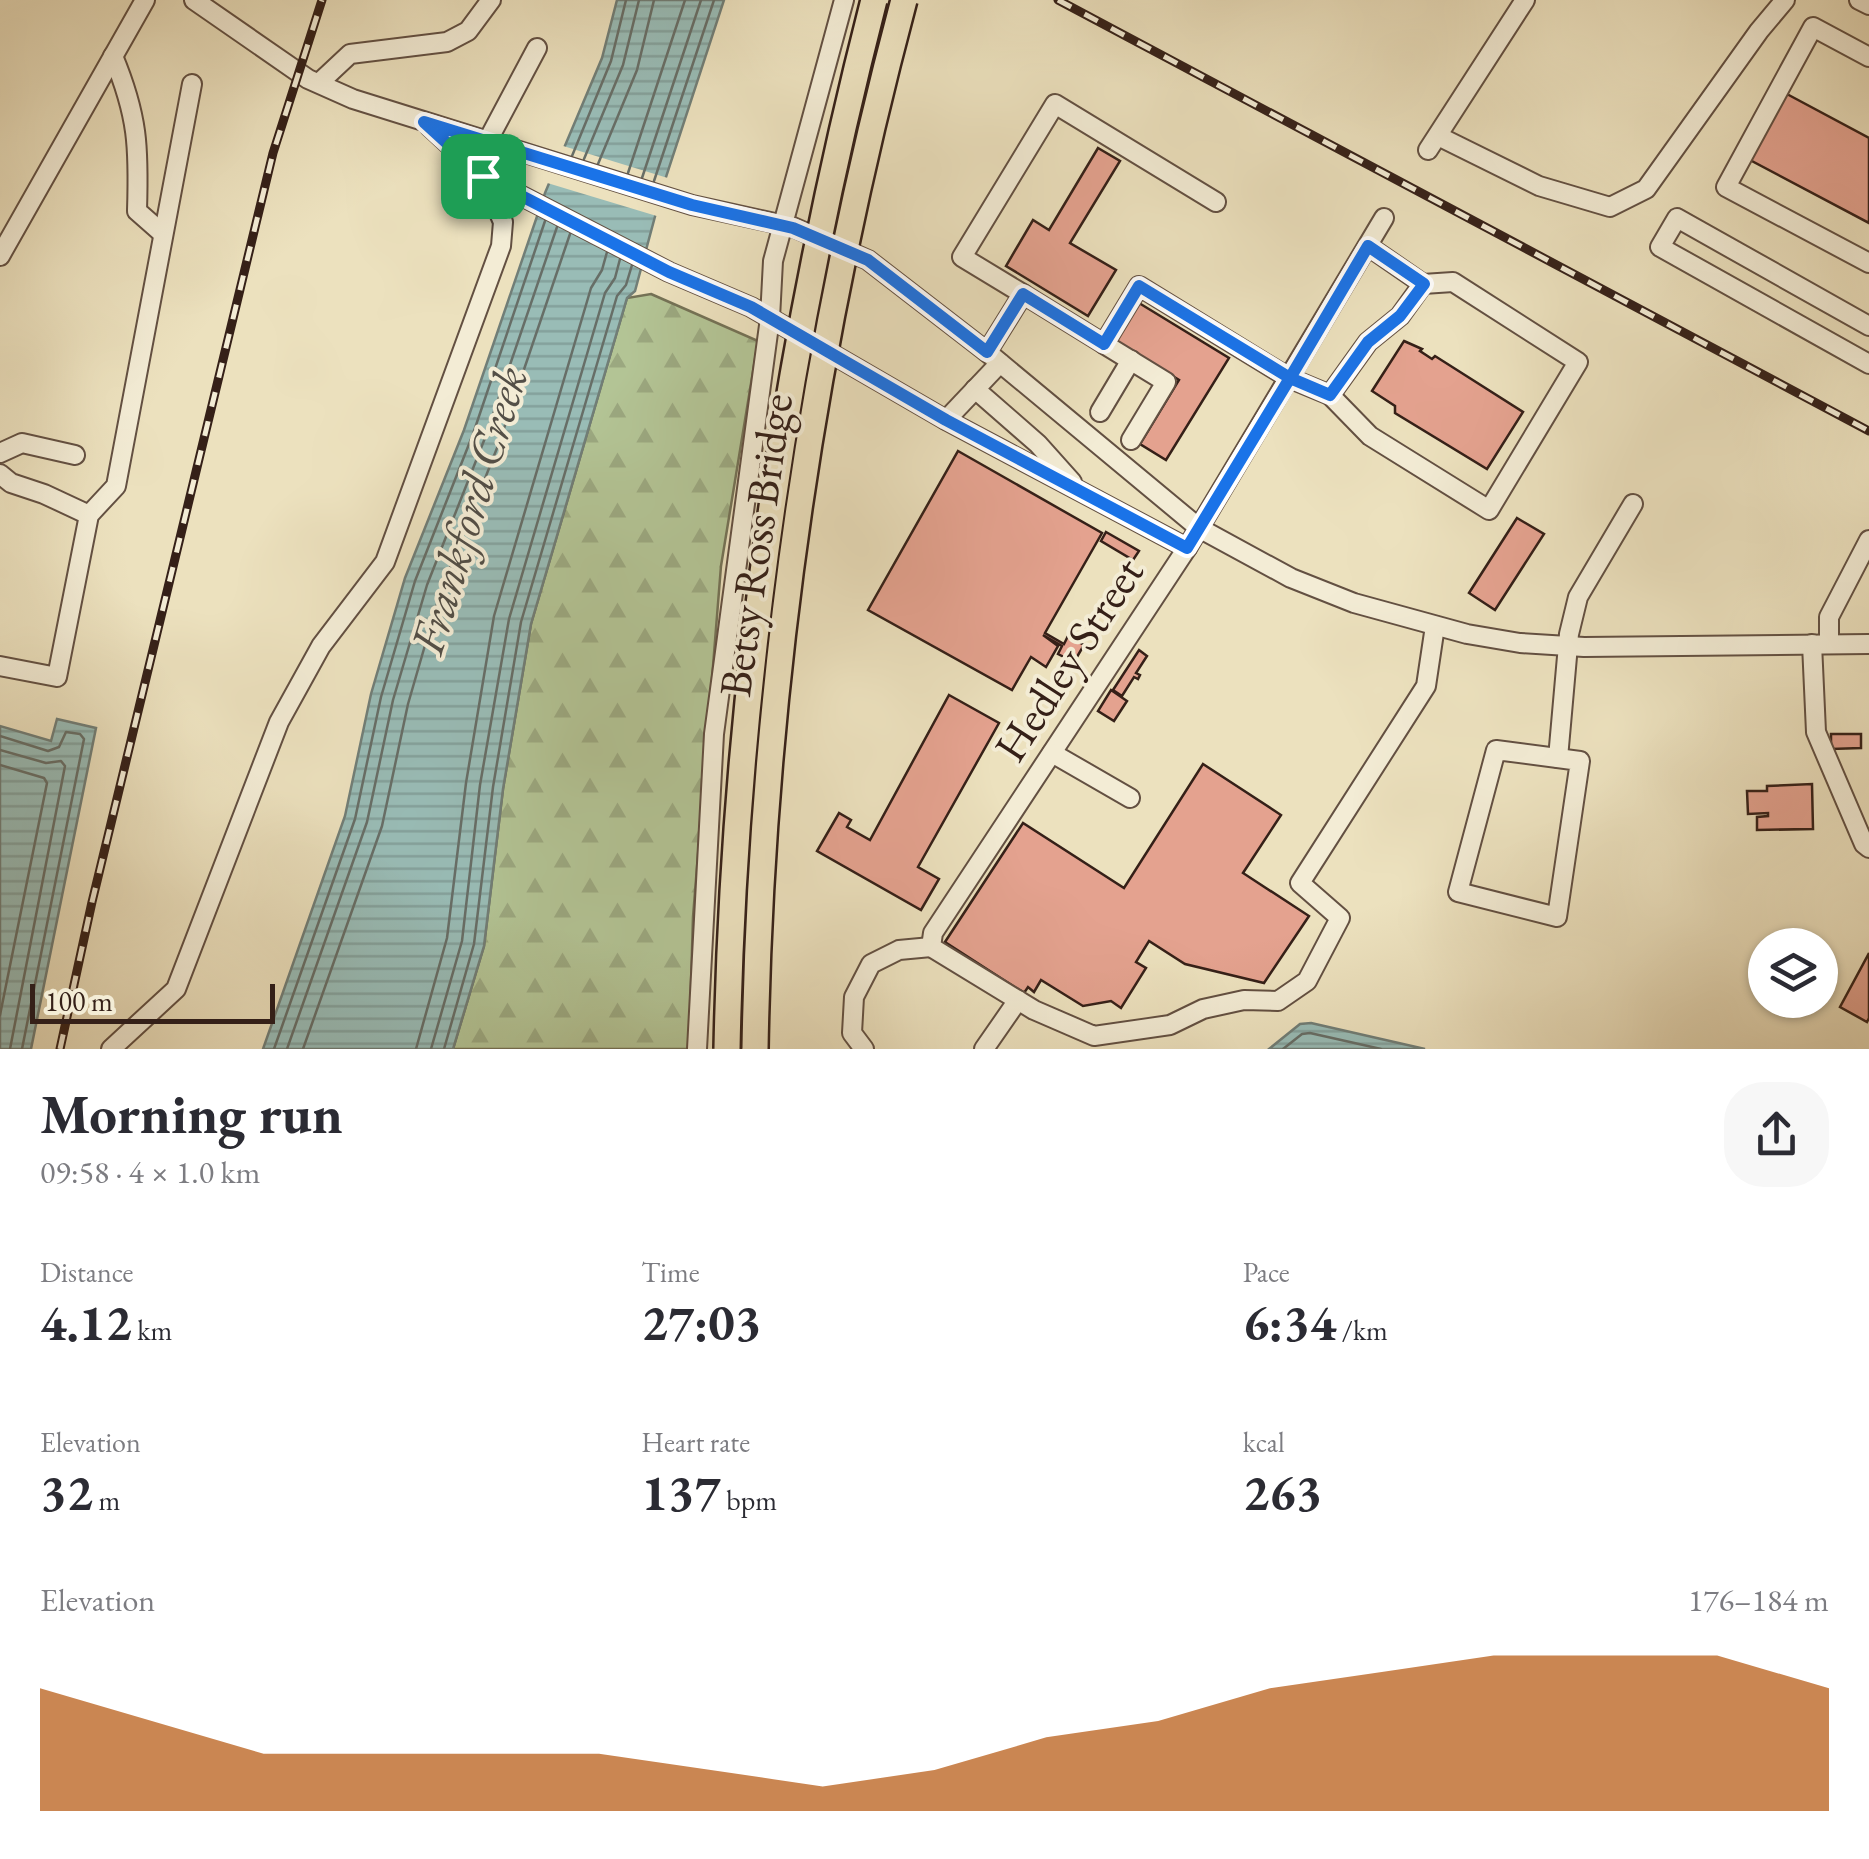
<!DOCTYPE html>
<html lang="en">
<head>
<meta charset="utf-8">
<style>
  body { margin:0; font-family:"EB Garamond",serif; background:#f7f7f7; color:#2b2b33; height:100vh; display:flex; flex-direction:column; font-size:38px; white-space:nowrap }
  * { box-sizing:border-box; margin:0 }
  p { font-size:32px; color:#7c7c81 }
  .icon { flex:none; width:55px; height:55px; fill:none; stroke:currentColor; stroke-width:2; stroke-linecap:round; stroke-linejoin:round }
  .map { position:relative; height:1049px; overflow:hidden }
  .side { display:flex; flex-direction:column; background:#fff; flex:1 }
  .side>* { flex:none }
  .fabs { position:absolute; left:1748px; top:928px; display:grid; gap:20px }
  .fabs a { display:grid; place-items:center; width:90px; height:90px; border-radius:50%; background:#fff; box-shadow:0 2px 8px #0004; font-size:50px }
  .scale { position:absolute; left:30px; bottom:25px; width:245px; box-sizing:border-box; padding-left:10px; border:5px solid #352018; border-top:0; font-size:28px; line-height:35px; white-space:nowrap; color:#352018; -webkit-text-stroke:8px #f3ecd5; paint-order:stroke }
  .pin { position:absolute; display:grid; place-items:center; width:85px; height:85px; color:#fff; margin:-42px; border-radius:20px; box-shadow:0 5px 15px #0006 }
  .round { display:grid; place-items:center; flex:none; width:105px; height:105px; border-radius:40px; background:#f7f7f7 }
  .head { display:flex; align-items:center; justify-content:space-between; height:170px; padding:0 40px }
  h1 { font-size:55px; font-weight:700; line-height:75px }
  .stats { display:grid; grid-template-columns:repeat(3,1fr); gap:15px; height:170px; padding:10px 40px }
  .stats div { display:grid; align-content:center }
  .stats b { font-size:50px; font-weight:700 }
  .stats small { font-size:28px; font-weight:400 }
  .stats p { font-size:28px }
  .chart { height:280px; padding:20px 40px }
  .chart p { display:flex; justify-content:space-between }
  .chart svg { width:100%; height:180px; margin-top:10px; fill:#b45309; opacity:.7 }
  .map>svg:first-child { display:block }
  .forest { fill:url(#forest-firs); stroke:#747256; stroke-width:2.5 }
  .water { fill:url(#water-rules); stroke:#717e77; stroke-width:2.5 }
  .pier { fill:#ece1be }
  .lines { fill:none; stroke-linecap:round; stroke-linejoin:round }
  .shore { stroke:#676e67; stroke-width:2.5 }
  .building { fill:#e4a28f; stroke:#352018; stroke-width:2.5 }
  .minor-casing { stroke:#635042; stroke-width:22 }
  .minor { stroke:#f3ecd5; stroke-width:18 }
  .rail-casing { stroke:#352018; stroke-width:9 }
  .rail { stroke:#f3ecd5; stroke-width:5; stroke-dasharray:15; stroke-linecap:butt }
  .highway-bridge-casing { stroke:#352018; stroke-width:30; stroke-linecap:butt }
  .highway-bridge { stroke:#ece1be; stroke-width:25 }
  .route-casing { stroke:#fff; stroke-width:20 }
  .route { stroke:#1a73e8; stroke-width:12 }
  .labels { text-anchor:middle; stroke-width:8; stroke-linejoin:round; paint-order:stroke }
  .street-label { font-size:45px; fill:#352018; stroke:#f3ecd5 }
  .water-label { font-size:48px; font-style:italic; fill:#534f47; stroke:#f3ecd5 }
</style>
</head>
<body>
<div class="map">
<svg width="1869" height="1049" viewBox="0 0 1869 1049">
  <defs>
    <pattern id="forest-firs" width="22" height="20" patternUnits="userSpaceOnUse" patternTransform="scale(2.5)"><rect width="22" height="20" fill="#b3c495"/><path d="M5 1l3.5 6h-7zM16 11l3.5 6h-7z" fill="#9ba880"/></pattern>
    <pattern id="water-rules" width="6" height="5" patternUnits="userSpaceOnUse" patternTransform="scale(2.5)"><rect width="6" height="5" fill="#99bcb6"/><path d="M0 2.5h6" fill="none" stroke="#84a19c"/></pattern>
  </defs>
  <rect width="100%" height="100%" fill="#ece1be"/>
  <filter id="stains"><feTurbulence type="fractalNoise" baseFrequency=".002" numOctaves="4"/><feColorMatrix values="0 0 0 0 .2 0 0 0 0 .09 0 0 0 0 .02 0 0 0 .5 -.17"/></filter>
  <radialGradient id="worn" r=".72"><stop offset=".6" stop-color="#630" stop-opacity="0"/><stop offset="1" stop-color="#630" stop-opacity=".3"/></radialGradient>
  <polygon class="forest" points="651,294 758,341 721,566 693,917 689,1049 453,1049 484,946 503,789 531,624 627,298"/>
  <g class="water">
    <polygon points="617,0 724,0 664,183 635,291 627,298 531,624 503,789 484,946 453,1049 263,1049 345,816 371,694 405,578 464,430 545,193 602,58"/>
    <polygon points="57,719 96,728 31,1049 0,1049 0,726 51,741"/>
    <polygon points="1311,1023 1425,1049 1269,1049 1300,1024"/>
  </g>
  <polygon class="pier" points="560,145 671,179 660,217 544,182"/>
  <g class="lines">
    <g class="shore">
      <polyline points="572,156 611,61 626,0"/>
      <polyline points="584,159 623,65 639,0"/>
      <polyline points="598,164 637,70 654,0"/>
      <polyline points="628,173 685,0"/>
      <polyline points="642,178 701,0"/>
      <polyline points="654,181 714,0"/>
      <polyline points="0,736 48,751 59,747 66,732 80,734 84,739 22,1049"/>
      <polyline points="0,750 46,763 61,761 65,766 10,1049"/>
      <polyline points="0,765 44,778 47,783 0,1015"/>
      <polyline points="274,1049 355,819 381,697 415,581 473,434 545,221"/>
      <polyline points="287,1049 367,822 393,700 427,585 485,438 557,227"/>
      <polyline points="303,1049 382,826 408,704 441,590 499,443 570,234"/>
      <polyline points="416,1049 447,938 466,783 494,616 591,288 602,270 607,252"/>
      <polyline points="431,1049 462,941 480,785 509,619 605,293 615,278 620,259"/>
      <polyline points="444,1049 474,944 493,787 521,622 617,296 626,285 632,265"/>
      <polyline points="1283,1049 1302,1034 1310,1033 1381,1049"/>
    </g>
  </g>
  <g class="building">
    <polygon points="1785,93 1869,138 1869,223 1750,160"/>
    <polygon points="1098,148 1120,161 1070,243 1116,270 1088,316 1006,266 1033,220 1049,230"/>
    <polygon points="1139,303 1229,358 1166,460 1140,444 1179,380 1115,341"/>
    <polygon points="1404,341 1422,349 1420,351 1432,359 1435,356 1523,412 1487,469 1395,413 1395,406 1372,391"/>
    <polygon points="958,451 1102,533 1045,633 1064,644 1068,636 1084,645 1074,662 1058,654 1062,646 1043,635 1058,646 1046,667 1031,657 1012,690 868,610"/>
    <polygon points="1517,518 1544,534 1495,610 1469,593"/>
    <polygon points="1106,532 1139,551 1133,560 1101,541"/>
    <polygon points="1139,650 1147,656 1136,673 1140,675 1138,679 1134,677 1122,696 1113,690"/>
    <polygon points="1111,690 1127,701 1114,721 1098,711"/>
    <polygon points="949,695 999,723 918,867 939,879 921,910 817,851 839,813 851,820 847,827 870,840"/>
    <polygon points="1831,734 1861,734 1861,748 1831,749"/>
    <polygon points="1203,764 1281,815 1243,873 1309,916 1264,983 1185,964 1149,941 1136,962 1146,968 1121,1008 1111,1001 1083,1006 1041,980 1034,992 1028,987 1024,993 945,942 1023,823 1124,888"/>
    <polygon points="1812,784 1813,829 1757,830 1757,817 1768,816 1768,813 1748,814 1747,791 1767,791 1767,786"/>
    <polygon points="1869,953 1869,1018 1867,1022 1840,1007"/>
  </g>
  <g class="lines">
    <defs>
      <g id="minor">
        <polyline points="194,0 308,79 353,99 692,205 793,227 868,260 987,352 1199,528 1291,578 1354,603 1467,634 1520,643 1584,647 1869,644"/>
        <polyline points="1859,0 1869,5"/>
        <path d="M 113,56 C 138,116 139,147 137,211 L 162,233"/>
        <polyline points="1869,57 1813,27 1726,187 1869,263"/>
        <polyline points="319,83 350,54 447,42 468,31 491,0"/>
        <polyline points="430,127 483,176 669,272 751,307 946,420 1187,548"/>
        <polyline points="1438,136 1539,186 1610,207 1646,189 1759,31 1785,0"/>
        <polyline points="487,142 537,48"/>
        <polyline points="1428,150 1525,0"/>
        <polyline points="465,206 475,169"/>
        <polyline points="1384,218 1187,548 933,933 931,947 1034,1010 1094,1036 1170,1025 1203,1009 1244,1000 1278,1001 1307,981 1340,918 1300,883 1426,686 1435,626"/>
        <polyline points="0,256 145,0"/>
        <polyline points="1023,294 962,257 1055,104 1216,202"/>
        <polyline points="1869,326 1677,218 1660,247 1869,364"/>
        <polyline points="987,352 1023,294 1104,344"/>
        <polyline points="975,389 1038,444 1072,482"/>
        <polyline points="1330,395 1370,436 1489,510 1578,362 1453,282 1423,284"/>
        <polyline points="1100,412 1131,360"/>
        <polyline points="946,420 1000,363"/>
        <polyline points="1131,440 1166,382 1104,344 1139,286 1289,378 1330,395 1368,342 1400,316 1423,284 1368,246"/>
        <polyline points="0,453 22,443 75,455"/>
        <polyline points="0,474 11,483 44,494 89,515"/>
        <polyline points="1812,644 1816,732 1864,844 1869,848"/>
        <polyline points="1829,644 1829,617 1869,540"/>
        <polyline points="0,666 57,677 89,515 116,486 192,84"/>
        <polygon points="1496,750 1580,761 1557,917 1458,892"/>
        <polyline points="1052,753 1130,798"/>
        <polyline points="1558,758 1569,634 1578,597 1633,504"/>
        <polyline points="111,1049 176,989 279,722 321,646 385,562 501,246 503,222 483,176"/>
        <polyline points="697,1049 714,734 770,318 773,261 844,0"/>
        <polyline points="864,1049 852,1033 854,997 871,964 899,950 931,947"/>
        <polyline points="984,1049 1018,1000"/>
      </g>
    </defs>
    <use href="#minor" class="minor-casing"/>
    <use href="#minor" class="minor"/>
    <defs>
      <g id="rail">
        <polyline points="1058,0 1869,431"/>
        <polyline points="60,1049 92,902 273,153 322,0"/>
      </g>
    </defs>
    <use href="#rail" class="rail-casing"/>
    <use href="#rail" class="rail"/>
    <defs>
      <g id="highway-bridge">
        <path d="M 727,1049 C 734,695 786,343 874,0"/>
        <path d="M 755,1049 C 761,696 813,341 904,0"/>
      </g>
    </defs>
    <use href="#highway-bridge" class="highway-bridge-casing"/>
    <use href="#highway-bridge" class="highway-bridge"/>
  </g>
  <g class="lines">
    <defs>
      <polyline id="route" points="483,176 669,272 751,307 946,420 1187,548 1290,378 1330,395 1368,342 1400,316 1424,284 1368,246 1290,378 1139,286 1104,344 1023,294 987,352 868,260 793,228 692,205 424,122 483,176"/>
    </defs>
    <use href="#route" class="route-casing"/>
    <use href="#route" class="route"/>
  </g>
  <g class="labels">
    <g class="street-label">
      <text transform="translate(755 545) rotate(-82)" y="16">Betsy Ross Bridge</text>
      <text transform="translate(1068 659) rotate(-57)" y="16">Hedley Street</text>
    </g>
    <g class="water-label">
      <text transform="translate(468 510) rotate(-73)" y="17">Frankford Creek</text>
    </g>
  </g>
  <rect width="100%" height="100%" filter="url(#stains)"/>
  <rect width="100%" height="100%" fill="url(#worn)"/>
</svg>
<div class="fabs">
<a><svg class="icon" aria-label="layers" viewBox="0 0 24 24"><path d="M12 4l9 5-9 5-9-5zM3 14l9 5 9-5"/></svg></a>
</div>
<div class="scale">100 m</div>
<div class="pin" style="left:483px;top:176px;background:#1e9e55"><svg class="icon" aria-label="arrive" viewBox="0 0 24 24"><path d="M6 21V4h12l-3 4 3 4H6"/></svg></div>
</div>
<section class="side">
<div class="head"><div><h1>Morning run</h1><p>09:58 · 4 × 1.0 km</p></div><a class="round"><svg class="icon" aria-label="share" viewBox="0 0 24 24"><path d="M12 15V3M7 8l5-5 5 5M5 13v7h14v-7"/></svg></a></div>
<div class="stats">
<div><p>Distance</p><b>4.12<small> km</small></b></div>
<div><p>Time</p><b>27:03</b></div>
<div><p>Pace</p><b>6:34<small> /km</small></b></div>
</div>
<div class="stats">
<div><p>Elevation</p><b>32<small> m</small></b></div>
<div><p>Heart rate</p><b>137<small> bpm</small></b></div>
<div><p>kcal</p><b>263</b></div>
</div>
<div class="chart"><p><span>Elevation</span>176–184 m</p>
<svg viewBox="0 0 160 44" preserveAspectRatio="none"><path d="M0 44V14L10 22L20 30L30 30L40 30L50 30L60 34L70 38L80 34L90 26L100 22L110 14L120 10L130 6L140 6L150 6L160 14V44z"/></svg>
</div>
</section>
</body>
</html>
